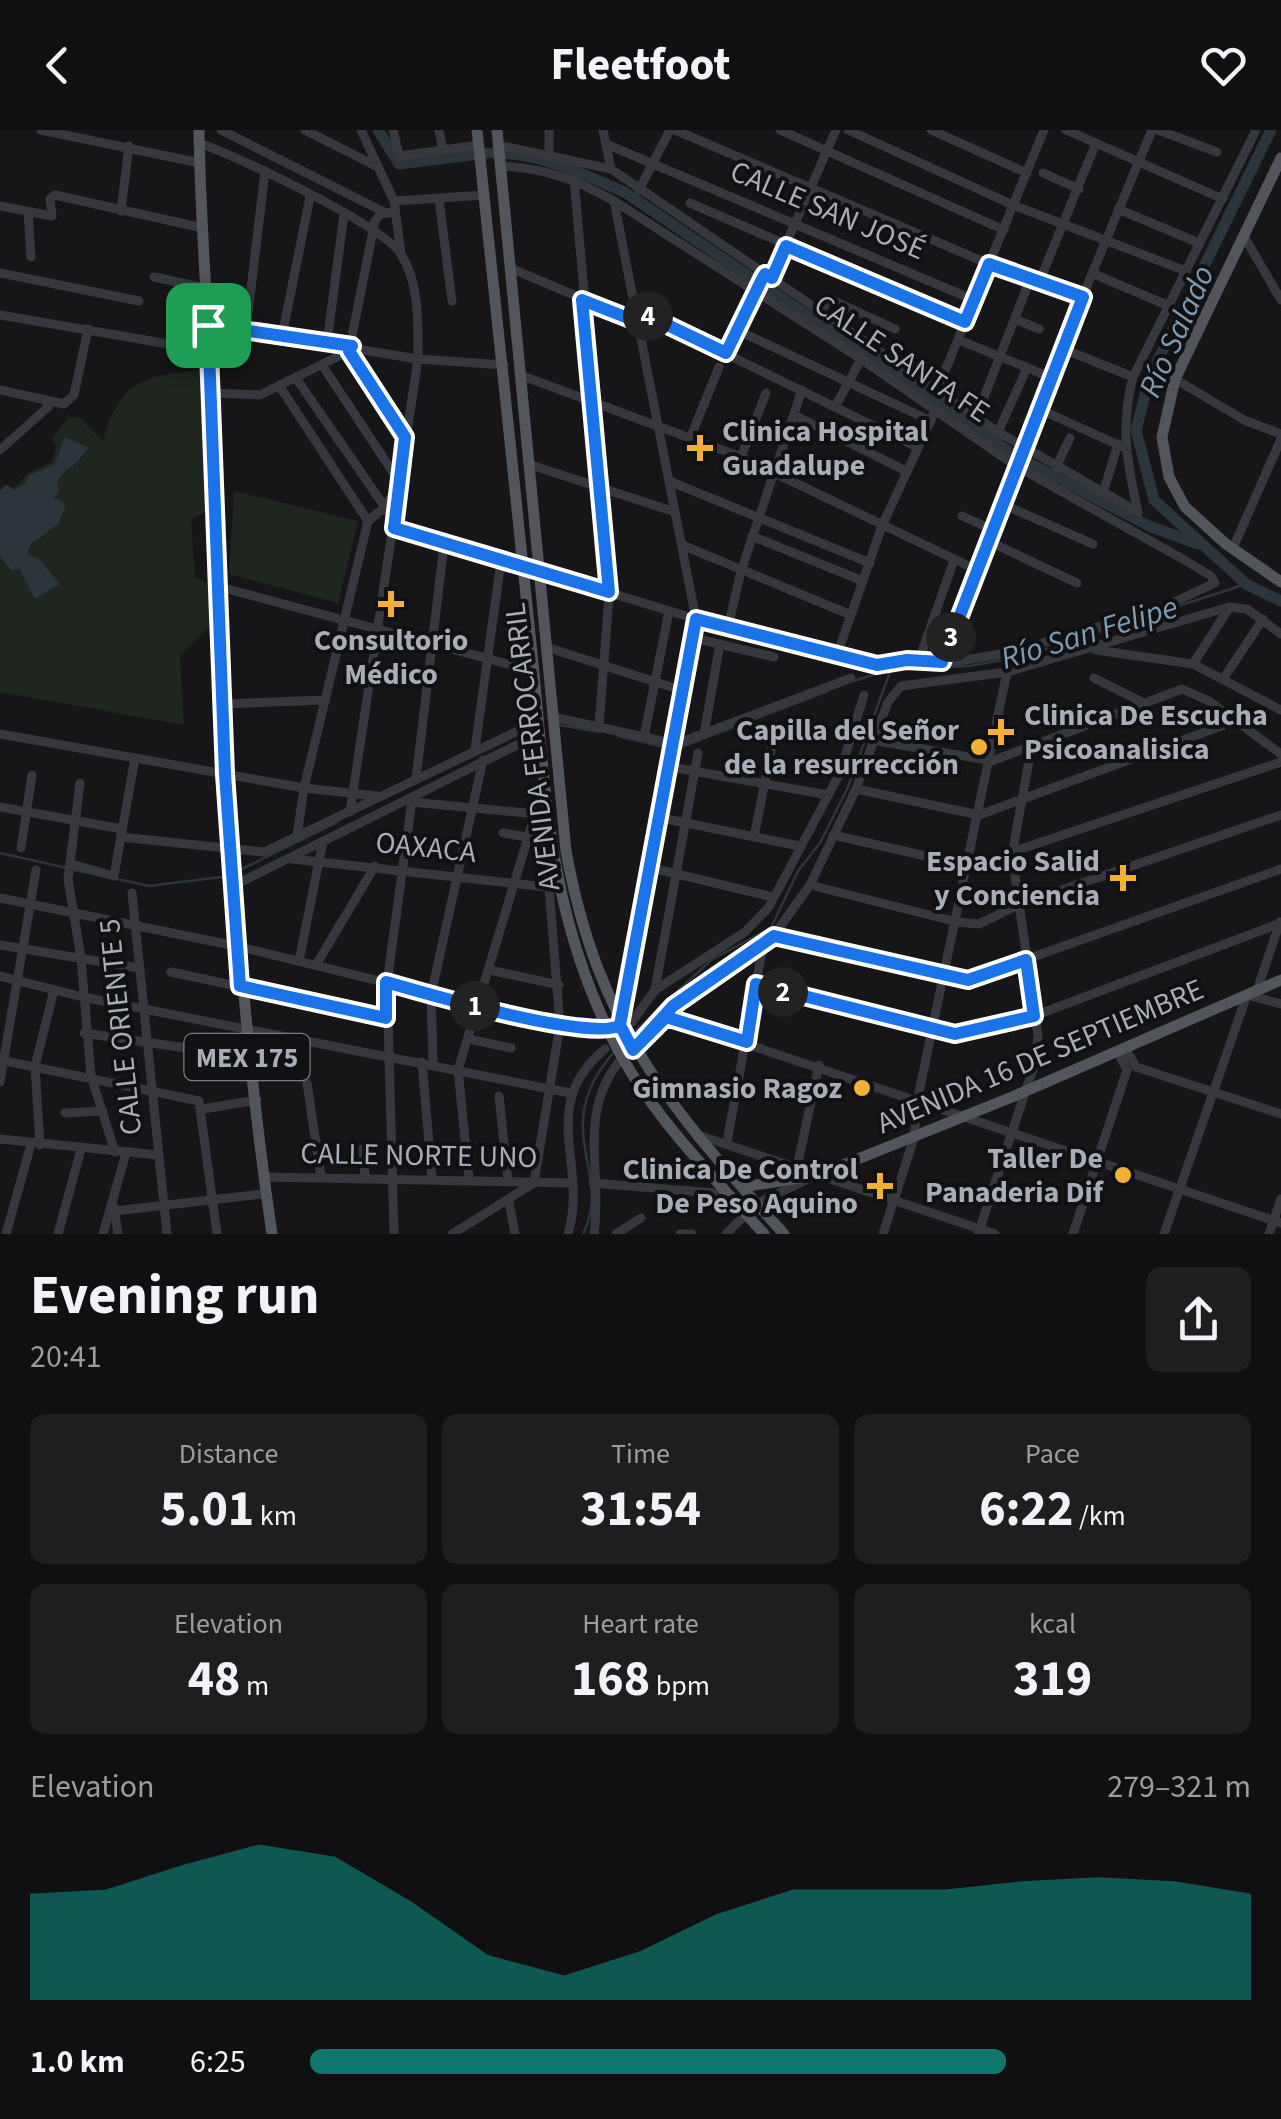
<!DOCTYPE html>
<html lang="en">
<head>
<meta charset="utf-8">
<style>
  body { margin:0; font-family:"Source Sans 3",sans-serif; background:#1e1e20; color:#f1f3f6; height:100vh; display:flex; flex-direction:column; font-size:38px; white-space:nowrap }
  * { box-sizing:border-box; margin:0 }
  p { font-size:32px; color:#9c9d9f }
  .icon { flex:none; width:55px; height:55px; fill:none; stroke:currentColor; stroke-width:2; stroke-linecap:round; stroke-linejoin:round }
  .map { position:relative; height:1104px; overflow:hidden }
  .panel { display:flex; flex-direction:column; background:#101012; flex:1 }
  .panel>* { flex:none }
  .pin { position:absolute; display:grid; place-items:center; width:85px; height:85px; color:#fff; margin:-42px; border-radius:20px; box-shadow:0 5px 15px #0006 }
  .km { position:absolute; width:50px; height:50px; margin:-25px; border-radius:50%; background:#222; color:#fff; font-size:28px; line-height:50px; text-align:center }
  .round { display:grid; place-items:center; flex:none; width:105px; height:105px; border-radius:15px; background:#1e1e20 }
  .overview { display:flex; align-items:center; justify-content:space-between; height:170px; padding:0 30px }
  h1 { font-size:55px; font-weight:700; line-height:75px }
  .metrics { display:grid; grid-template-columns:repeat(3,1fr); gap:15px; height:170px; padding:10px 30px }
  .metrics div { display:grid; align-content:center; border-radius:15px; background:#1e1e20; text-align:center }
  .metrics b { font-size:50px; font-weight:700 }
  .metrics small { font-size:28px; font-weight:400 }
  .metrics p { font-size:28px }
  .chart { height:280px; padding:20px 30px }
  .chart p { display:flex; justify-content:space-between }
  .chart svg { width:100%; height:180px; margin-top:10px; fill:#0f766e; opacity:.7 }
  ul { padding:0 30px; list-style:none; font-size:32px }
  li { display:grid; grid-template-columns:160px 120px 1fr; align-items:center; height:75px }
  li i { height:25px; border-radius:12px; background:#0f766e }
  header { display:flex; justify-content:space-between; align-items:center; height:130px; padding:0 30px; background:#101012; font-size:45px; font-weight:700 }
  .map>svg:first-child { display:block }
  .green { fill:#1e261f }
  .water { fill:#2c353c }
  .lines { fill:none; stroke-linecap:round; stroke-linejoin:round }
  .stream { stroke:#2c353c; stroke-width:2.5 }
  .river { stroke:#2c353c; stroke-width:11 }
  .minor { stroke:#37383d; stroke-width:9 }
  .major { stroke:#53555c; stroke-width:11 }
  .route-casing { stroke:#fff; stroke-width:20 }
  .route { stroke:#1a73e8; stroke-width:12 }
  .poi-dot { fill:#f2b134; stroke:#111113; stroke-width:4 }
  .labels { text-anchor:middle; stroke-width:8; stroke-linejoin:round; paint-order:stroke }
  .shield { fill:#111113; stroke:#7b7e86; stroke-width:2.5 }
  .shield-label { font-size:28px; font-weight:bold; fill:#a8adb8 }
  .street-label { font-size:30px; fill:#a8adb8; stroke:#111113 }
  .poi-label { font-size:30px; font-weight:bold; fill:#a8adb8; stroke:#111113; text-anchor:end }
  .water-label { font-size:32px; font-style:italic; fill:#7f9bb3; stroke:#111113 }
</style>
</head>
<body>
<header><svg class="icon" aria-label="back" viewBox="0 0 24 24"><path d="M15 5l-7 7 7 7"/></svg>Fleetfoot<svg class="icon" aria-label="heart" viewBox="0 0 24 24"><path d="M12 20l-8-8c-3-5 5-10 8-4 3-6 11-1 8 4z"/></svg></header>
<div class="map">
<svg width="1281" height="1104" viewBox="0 0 1281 1104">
  <rect width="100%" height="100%" fill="#161618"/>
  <g class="green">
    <path d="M 203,240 L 207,381 L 191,390 L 195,447 L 216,456 L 218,488 L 180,526 L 184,595 L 0,562 L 0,358 L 6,354 L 14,358 L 28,343 L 52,332 L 56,316 L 52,309 L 68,287 L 81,288 L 103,312 C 119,250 144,245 203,240 Z"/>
    <polygon points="234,361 358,391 338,473 229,444"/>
  </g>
  <polygon class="water" points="65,307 89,318 71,338 71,335 57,351 59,360 53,370 58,369 66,376 58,394 31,414 27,424 39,429 60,454 35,469 20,439 12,441 0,427 0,361 6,355 14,360 25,354 29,345 54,335"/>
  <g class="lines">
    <g class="stream">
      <polyline points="854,551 889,540"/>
      <polyline points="559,595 600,602"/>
      <polyline points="618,606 668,618"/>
      <polyline points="676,619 828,561"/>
      <polyline points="0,723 67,738"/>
      <polyline points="75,740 149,756 229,746"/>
      <polyline points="240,740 336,693"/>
      <polyline points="634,902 711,830 771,798 798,741 820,713 848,657 891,539 970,536 1028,525 1246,454"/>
      <path d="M 583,1104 C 614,1042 547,999 614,922"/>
    </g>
    <g class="river">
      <polyline points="378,0 399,34 487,23"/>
      <polyline points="1271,0 1150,246 1136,300 1154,370 1246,454 1281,471"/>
      <path d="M 493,23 C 538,22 586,45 626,63 L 1016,326 L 1149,396 L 1198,414"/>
    </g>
    <g class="minor">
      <polyline points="41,0 200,33"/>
      <polyline points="221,0 386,83"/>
      <polyline points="305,0 378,37"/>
      <polyline points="361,0 394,71 401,124"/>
      <polyline points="393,0 399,26 479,15"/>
      <polyline points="439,0 443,20"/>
      <polyline points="549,0 549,26"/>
      <polyline points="603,0 611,39"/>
      <polyline points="675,0 989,134 1083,167"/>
      <polyline points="780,0 1004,100"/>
      <polyline points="848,0 1013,75 1186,141"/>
      <polyline points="931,0 1027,43"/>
      <polyline points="1066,0 1223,69"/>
      <polyline points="1158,0 1217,22"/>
      <path d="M 199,13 C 237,26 381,94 401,124 C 420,154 418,195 418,229 L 350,682"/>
      <polyline points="606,14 974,170"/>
      <polyline points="498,15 611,39 998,302 1138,382"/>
      <polyline points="1043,43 1079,59"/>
      <polyline points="574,49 610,453 599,596"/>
      <polyline points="639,60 670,0"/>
      <polyline points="439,69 452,171"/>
      <polyline points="394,71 485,65"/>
      <polyline points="690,73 965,192"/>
      <polyline points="0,76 52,86 50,69 55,65 203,98"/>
      <polyline points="1118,79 1199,113"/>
      <polyline points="121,81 129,16"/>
      <polyline points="28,82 31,127"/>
      <polyline points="1245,108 1281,170"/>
      <polyline points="510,138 638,192"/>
      <polyline points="0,143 139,171"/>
      <polyline points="1094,144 1169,176"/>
      <polyline points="154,147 206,158"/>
      <polyline points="771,148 836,0"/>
      <polyline points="1040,150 1096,13"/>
      <polyline points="636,180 917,317"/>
      <polyline points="822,182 828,168 895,199"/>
      <polyline points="0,185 209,221"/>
      <polyline points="1017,190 1039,199"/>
      <polyline points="208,195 418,229 504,235"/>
      <polyline points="246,201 265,41"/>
      <polyline points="739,201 931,291"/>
      <polyline points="282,206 310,67"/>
      <polyline points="959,210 1050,247"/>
      <polyline points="327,213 344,84"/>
      <polyline points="1061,218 1133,247"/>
      <polyline points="349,221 405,307"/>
      <polyline points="726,223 765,144"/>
      <polyline points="322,235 400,353 384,378 368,391"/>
      <polyline points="520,245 741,327 975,439"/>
      <polyline points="296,248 395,392"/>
      <polyline points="1175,249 1244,290 1281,304"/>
      <polyline points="280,257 368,391"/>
      <polyline points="938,258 1044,0"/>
      <polyline points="0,260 64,274 74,265 88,199"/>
      <polyline points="211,263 260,265 349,221 375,91 380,84 395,82"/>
      <polyline points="835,277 861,229"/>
      <polyline points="1039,279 1123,317"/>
      <polyline points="794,285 906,341"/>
      <polyline points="977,285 1031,147"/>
      <polyline points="998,302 1027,238"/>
      <polyline points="691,306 719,237"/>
      <polyline points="0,320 48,277 46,271"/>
      <polyline points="741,327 766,263"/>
      <polyline points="528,334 675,382"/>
      <polyline points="1056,337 1070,308"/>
      <polyline points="669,351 870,433"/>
      <polyline points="1103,363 1118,314"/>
      <polyline points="1002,374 1093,414"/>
      <path d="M 1138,382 C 1127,333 1120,297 1133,247 L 1256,0"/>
      <polyline points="962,386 991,399"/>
      <path d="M 394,397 L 696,489 L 877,535 L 907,530 L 954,532 L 1012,522 L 1159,479 L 1215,453 L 1211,446 L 1181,428 L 1016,336 L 861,229 L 614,71 C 575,49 545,38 499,36"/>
      <polyline points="752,406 863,451"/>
      <polyline points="986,410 1077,453"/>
      <polyline points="682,415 851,485"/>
      <polyline points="1233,418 1281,309"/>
      <polyline points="216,456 534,541"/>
      <polyline points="728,497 741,441 802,260"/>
      <polyline points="694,508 774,527"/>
      <polyline points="546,517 684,561"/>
      <polyline points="1096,520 1193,534 1281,580"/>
      <polyline points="837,525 882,396 936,279"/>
      <polyline points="919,530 954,430"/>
      <polyline points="942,532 1061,218 1152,0"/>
      <polyline points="1193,534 1229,478"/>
      <polyline points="1094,548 1142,572"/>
      <polyline points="1223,549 1263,489"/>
      <polyline points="223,574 326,570"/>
      <polyline points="553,587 676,614 851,548"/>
      <polyline points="0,604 304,658 377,666"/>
      <polyline points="704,604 720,514"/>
      <polyline points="644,607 669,481"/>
      <polyline points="872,610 992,631 1182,559 1209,571 1281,624"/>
      <polyline points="475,619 501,431"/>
      <polyline points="671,637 828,665"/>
      <polyline points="416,649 444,415"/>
      <polyline points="80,653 68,749 81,828 91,946 115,1022"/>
      <polyline points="856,659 979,685 1235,591"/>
      <polyline points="412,672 547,685"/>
      <polyline points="0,677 122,699"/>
      <polyline points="662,688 799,716"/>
      <polyline points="503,703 527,707"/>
      <polyline points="833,705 970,736 1281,632"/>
      <polyline points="297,706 304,658 368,391"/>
      <polyline points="121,707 264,722 537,592"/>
      <polyline points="754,707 776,595"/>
      <polyline points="21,718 32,645"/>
      <polyline points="292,729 555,758"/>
      <polyline points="71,734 114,746 135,628"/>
      <polyline points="652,738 773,767"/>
      <polyline points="810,755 957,792 979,794 1018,775 1281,685"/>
      <polyline points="233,756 539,604"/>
      <polyline points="132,763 167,1104"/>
      <polyline points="0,768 236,816 560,895 603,902 620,895 696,489 614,71"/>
      <polyline points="774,805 968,850 1281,739"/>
      <polyline points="0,815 139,838"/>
      <polyline points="299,831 323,711"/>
      <polyline points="316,835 375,736"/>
      <polyline points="490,840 559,855"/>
      <polyline points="171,842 386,888"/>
      <polyline points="0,846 83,867 570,963"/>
      <polyline points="756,854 934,901 972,903 1034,886 1281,793"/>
      <polyline points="655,860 698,623"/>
      <polyline points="1257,860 1280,792"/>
      <polyline points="666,887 1281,1093"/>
      <polyline points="620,895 632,892 655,860 745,802 769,777 840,643 864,565"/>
      <polyline points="84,903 247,927"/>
      <polyline points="469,909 511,918"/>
      <polyline points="635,918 673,876 774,805 810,755 856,659 888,572 901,556 1007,542 1229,477 1247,479 1281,504"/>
      <polyline points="1125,918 1136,937 1281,984"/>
      <polyline points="0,930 199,971 217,1104"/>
      <polyline points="422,932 432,1048"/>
      <polyline points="433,934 431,865 483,630"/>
      <polyline points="0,952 36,740"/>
      <polyline points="307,953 321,1047"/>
      <polyline points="499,966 508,1051"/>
      <polyline points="203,979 257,970"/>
      <polyline points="65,983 103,981"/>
      <polyline points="698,1005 995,1104"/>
      <polyline points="0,1009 158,1025"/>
      <polyline points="727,1012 763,816"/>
      <polyline points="40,1015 35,936 54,860"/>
      <polyline points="363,1019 365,1046"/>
      <polyline points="797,1037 819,935"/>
      <polyline points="265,1047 572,1053"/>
      <polyline points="469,1049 458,940 535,684"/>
      <polyline points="593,1053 726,1064"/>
      <polyline points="509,1072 515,1104"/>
      <polyline points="114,1077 118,1104"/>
      <polyline points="115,1081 263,1064"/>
      <polyline points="6,1104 31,1014"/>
      <polyline points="58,1104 81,1019"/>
      <polyline points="103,1104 126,1023"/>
      <polyline points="394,1104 387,853 412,670"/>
      <polyline points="452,1104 534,1053 560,895 549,757"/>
      <path d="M 568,1104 C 589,1034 536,976 605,919"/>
      <path d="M 594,1104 C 603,1041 576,982 622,928"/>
      <polyline points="616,1104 641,1088"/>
      <polyline points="680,1104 692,1104"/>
      <polyline points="726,1104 756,1074 806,1050"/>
      <polyline points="883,1104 914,1008 918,967 1007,542"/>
      <polyline points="978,1104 1035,933 1038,906 1012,725 1032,614"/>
      <polyline points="1073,1104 1127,940 1117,921"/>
      <polyline points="1164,1104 1247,865 1281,874"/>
      <polyline points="1269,1104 1281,1069"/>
    </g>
    <g class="major">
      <path d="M 199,0 C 200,88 208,177 211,265 C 222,547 231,825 272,1104"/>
      <path d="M 477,0 C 496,168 512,336 530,504 C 546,652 545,777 615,914 C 651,985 712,1045 764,1104"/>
      <path d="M 497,0 L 566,721 C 598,896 668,976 784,1104"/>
      <polyline points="1281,28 1175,249 1162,307 1169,347 1185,377 1226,414 1281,452"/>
      <polyline points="742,1057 818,1045 1012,967 1281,850"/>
    </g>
  </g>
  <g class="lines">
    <defs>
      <path id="route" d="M 208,195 L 225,644 L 240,856 L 386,888 L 386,852 C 424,863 595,913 620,895 L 633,920 L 673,876 L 774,806 L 968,850 L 1026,830 L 1034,886 L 955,904 L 756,854 L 747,912 L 666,887 L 633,920 L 620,895 L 696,489 L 877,535 L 907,530 L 942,532 L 1083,167 L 989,134 L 965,192 L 786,116 L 772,148 L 765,144 L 762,149 L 726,223 L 636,180 L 638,192 L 582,170 L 609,462 L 394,398 L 405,307 L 349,221 L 352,216 L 208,195"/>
    </defs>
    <use href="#route" class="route-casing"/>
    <use href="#route" class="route"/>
  </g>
  <g class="poi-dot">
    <path d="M695 303h10v10h10v10h-10v10h-10v-10h-10v-10h10z"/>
    <path d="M386 459h10v10h10v10h-10v10h-10v-10h-10v-10h10z"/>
    <path d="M996 587h10v10h10v10h-10v10h-10v-10h-10v-10h10z"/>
    <circle cx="979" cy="617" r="10"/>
    <path d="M1118 733h10v10h10v10h-10v10h-10v-10h-10v-10h10z"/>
    <circle cx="862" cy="958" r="10"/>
    <circle cx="1123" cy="1045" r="10"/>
    <path d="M875 1041h10v10h10v10h-10v10h-10v-10h-10v-10h10z"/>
  </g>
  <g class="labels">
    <rect class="shield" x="184.5" y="904" width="125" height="46" rx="8"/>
    <g class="shield-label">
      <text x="247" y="937">MEX 175</text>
    </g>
    <g class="street-label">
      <text transform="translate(828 80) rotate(23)" y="10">CALLE SAN JOSÉ</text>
      <text transform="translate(902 228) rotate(34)" y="10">CALLE SANTA FE</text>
      <text transform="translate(532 617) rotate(-97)" y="10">AVENIDA FERROCARRIL</text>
      <text transform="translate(426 717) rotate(6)" y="10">OAXACA</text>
      <text transform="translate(120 897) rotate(-96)" y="10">CALLE ORIENTE 5</text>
      <text transform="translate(1040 926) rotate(-23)" y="10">AVENIDA 16 DE SEPTIEMBRE</text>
      <text transform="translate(419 1025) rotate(1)" y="10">CALLE NORTE UNO</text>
    </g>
    <g class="poi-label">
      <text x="722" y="311" text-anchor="start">Clinica Hospital<tspan x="722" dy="34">Guadalupe</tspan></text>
      <text x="391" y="520" text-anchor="middle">Consultorio<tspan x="391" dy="34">Médico</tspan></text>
      <text x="1024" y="595" text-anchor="start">Clinica De Escucha<tspan x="1024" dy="34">Psicoanalisica</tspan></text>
      <text x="959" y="610">Capilla del Señor<tspan x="959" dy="34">de la resurrección</tspan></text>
      <text x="1100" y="741">Espacio Salid<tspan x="1100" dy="34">y Conciencia</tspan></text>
      <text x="842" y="968">Gimnasio Ragoz</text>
      <text x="1103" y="1038">Taller De<tspan x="1103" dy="34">Panaderia Dif</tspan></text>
      <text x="858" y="1049">Clinica De Control<tspan x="858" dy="34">De Peso Aquino</tspan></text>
    </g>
    <g class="water-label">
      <text transform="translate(1176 201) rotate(-66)" y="11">Río Salado</text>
      <text transform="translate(1089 502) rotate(-17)" y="11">Río San Felipe</text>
    </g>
  </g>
</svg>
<div class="pin" style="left:208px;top:195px;background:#1e9e55"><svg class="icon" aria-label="arrive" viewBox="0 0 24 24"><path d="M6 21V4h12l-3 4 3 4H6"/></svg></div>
<b class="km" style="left:475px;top:876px">1</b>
<b class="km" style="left:783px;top:862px">2</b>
<b class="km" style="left:951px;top:507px">3</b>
<b class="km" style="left:648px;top:186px">4</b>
</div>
<section class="panel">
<div class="overview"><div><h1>Evening run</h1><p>20:41</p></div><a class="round"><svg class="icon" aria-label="share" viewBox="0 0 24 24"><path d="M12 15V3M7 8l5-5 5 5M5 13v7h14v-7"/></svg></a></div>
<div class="metrics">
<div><p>Distance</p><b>5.01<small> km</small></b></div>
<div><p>Time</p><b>31:54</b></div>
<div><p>Pace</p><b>6:22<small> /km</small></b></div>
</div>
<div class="metrics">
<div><p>Elevation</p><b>48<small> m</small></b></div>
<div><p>Heart rate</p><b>168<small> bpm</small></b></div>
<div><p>kcal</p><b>319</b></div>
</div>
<div class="chart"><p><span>Elevation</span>279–321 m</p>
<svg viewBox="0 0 160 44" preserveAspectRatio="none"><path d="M0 44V18L10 17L20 11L30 6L40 9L50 20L60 33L70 38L80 32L90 23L100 17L110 17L120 17L130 15L140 14L150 15L160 18V44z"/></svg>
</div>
<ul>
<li><b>1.0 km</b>6:25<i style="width:74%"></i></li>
</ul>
</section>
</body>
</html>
